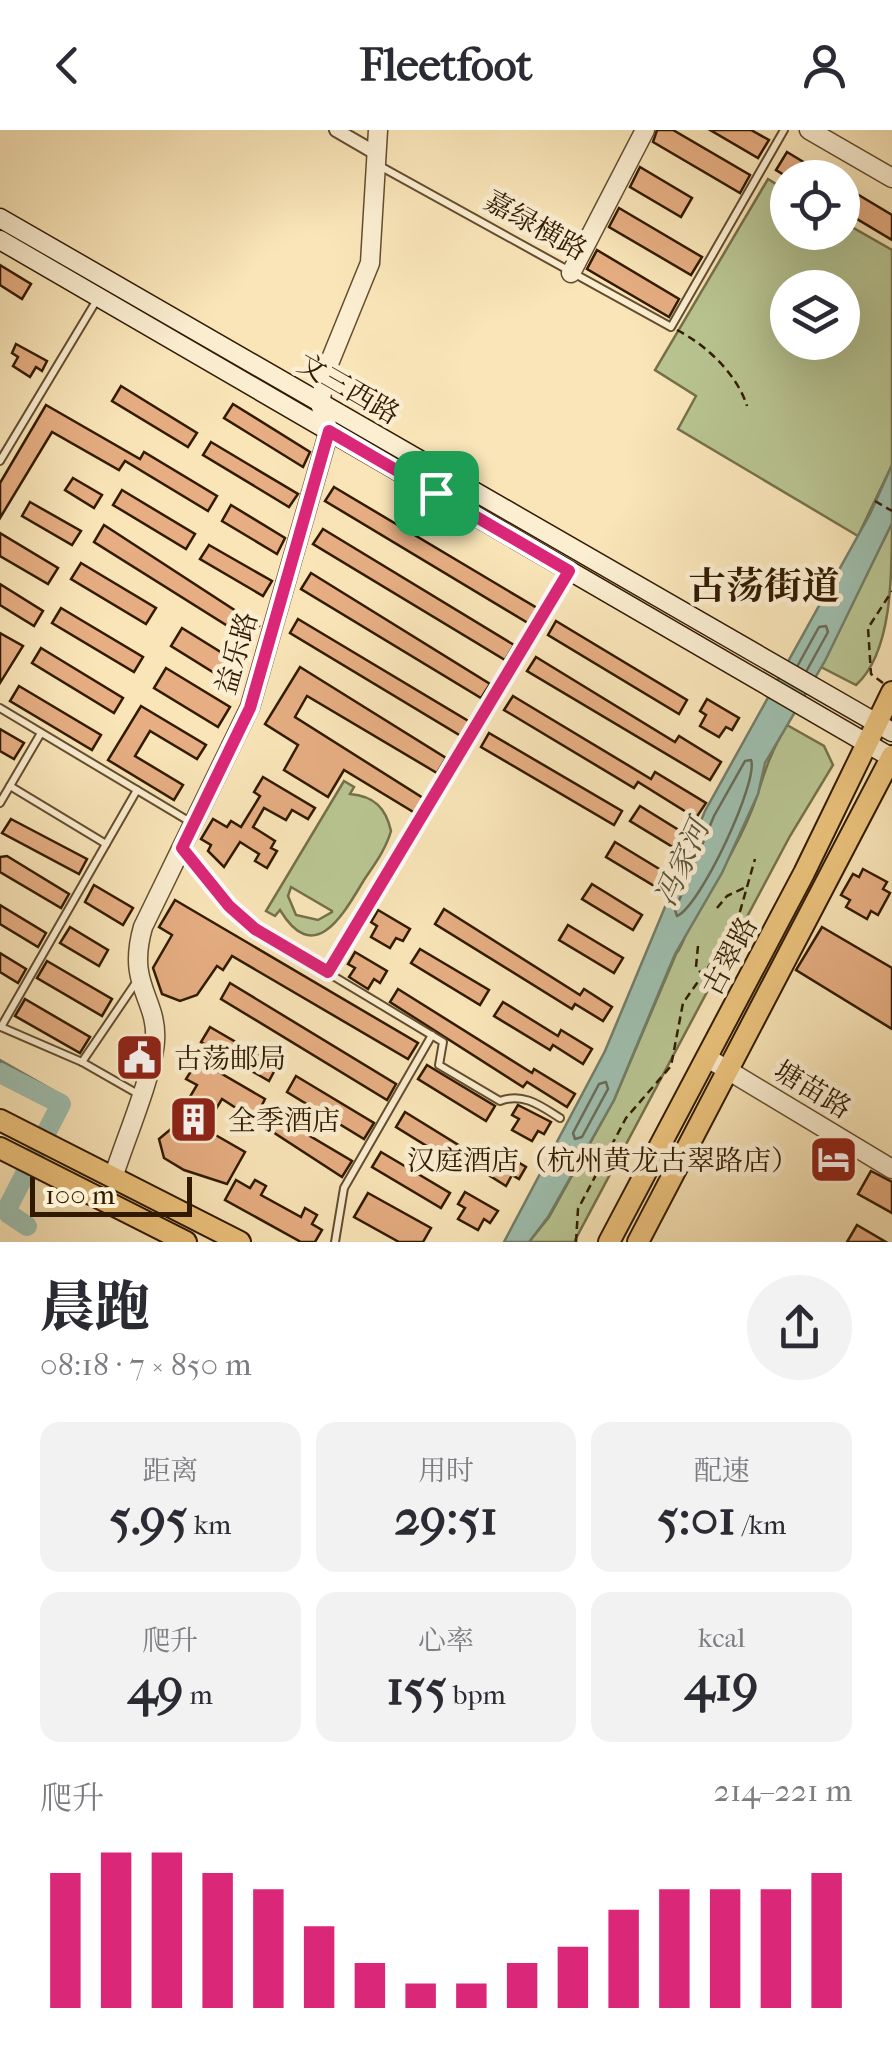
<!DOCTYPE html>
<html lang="zh">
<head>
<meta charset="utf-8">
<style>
  body { margin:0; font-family:"IM FELL French Canon","Noto Serif SC",serif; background:#f2f2f3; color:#2b2b33; height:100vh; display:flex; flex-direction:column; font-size:38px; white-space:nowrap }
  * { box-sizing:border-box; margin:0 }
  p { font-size:32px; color:#7c7c81 }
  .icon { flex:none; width:55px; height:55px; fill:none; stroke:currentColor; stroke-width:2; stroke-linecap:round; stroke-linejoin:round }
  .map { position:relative; height:1112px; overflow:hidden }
  .sheet { display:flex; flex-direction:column; background:#fff; flex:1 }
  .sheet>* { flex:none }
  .tools { position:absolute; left:770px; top:30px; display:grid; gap:20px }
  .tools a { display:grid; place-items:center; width:90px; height:90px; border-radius:50%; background:#fff; box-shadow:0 10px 40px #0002; font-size:50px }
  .scale { position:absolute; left:30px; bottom:25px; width:162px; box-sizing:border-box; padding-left:10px; border:5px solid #311a00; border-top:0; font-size:28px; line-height:35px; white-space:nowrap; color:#311a00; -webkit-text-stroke:8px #fbeed1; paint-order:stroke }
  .pin { position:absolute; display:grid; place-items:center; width:85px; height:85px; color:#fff; margin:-42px; border-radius:20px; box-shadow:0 5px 15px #0006 }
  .round { display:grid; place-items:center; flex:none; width:105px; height:105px; border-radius:52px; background:#f2f2f3 }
  .head { display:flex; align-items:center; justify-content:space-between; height:170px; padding:0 40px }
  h1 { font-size:55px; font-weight:800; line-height:75px }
  .metrics { display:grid; grid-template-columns:repeat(3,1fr); gap:15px; height:170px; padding:10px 40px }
  .metrics div { display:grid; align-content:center; border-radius:20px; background:#f2f2f3; text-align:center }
  .metrics b { font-size:50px; font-weight:800 }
  .metrics small { font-size:28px; font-weight:400 }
  .metrics p { font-size:28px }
  .chart { height:280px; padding:20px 40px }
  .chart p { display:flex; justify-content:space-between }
  .chart svg { width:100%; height:180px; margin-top:10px; stroke:#db2777; stroke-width:6 }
  header { display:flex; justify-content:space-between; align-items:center; height:130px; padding:0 40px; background:#fff; font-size:45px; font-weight:800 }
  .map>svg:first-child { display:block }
  .green { fill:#b9c693; stroke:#75704a; stroke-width:2.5; fill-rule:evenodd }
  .water { fill:#9ebfaf; stroke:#727d69; stroke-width:2.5 }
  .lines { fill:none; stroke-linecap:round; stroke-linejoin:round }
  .shore { stroke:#686c58; stroke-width:2.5 }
  .river { stroke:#9ebfaf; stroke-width:20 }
  .building { fill:#e6ae82; stroke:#311a00; stroke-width:2.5 }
  .service-casing { stroke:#634d2e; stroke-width:10 }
  .minor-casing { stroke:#634d2e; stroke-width:16 }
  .tertiary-casing { stroke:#634d2e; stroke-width:21 }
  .secondary-casing { stroke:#311a00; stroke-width:21 }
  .primary-casing { stroke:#311a00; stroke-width:24 }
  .path { stroke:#311a00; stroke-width:2.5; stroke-dasharray:8 5; stroke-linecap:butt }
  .service { stroke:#fbeed1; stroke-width:6 }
  .minor { stroke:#fbeed1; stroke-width:12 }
  .tertiary { stroke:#fbeed1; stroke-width:18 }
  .secondary { stroke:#fbeed1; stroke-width:18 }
  .primary { stroke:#ecc27c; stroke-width:20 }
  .route-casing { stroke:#fff; stroke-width:20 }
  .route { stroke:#db2777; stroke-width:12 }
  .labels { text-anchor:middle; stroke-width:9; stroke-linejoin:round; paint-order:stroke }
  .street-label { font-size:28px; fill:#311a00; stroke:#fbeed1 }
  .poi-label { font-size:28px; fill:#311a00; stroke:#fbeed1; text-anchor:start }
  .water-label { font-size:30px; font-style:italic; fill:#57543d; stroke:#fbeed1 }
  .district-label { font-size:38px; font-weight:bold; fill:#311a00; stroke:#fbeed1 }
</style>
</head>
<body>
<header><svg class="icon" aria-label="back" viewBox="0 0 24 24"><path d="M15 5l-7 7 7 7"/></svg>Fleetfoot<svg class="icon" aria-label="person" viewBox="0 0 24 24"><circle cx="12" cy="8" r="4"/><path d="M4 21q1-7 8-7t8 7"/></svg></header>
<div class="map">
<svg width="892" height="1112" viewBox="0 0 892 1112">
  <rect width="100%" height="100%" fill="#f9e5b8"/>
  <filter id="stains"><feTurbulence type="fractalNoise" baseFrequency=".002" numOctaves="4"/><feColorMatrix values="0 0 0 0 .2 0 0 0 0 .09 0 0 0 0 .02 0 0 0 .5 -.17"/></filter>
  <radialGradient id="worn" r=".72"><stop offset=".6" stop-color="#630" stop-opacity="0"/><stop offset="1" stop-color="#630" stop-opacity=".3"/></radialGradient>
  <g class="green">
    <path d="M 768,49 L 787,61 L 788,102 L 842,102 L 843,92 L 892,120 L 892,335 L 858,406 L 678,299 L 696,266 L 655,240 ZM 788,158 L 842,158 L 842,212 L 788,212 Z"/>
    <path d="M 892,393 C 892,446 892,523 856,555 L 821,537 Z"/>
    <path d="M 787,595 L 824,616 L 833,635 L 790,706 L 574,1112 L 529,1112 L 549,1087 L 614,970 L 676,824 C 685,812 685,802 692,790 C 715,751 742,710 757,666 C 765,640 772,619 787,595 Z"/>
    <path d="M 344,651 L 354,657 L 350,664 C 374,666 386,678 391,701 C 386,719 374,735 364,750 C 344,783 315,838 280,780 L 275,786 L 266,781 ZM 291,757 L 332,781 L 332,782 L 318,790 L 296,785 L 288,766 Z"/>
  </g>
  <g class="water">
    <polygon points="892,335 892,393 825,531 765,633 758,664 722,743 675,824 614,970 548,1087 529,1112 504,1112 605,921 705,681 870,384"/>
    <polygon points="0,930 63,966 55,977 0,950"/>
  </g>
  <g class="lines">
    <g class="shore">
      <polyline points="798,535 819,497 826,496 828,502 807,540"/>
      <path d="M 751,630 C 759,651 700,777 677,786 L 675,780 L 714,686 L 745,631 Z"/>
      <polygon points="606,952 608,959 582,1007 575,1009 573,1003 599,954"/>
    </g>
    <polyline class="river" points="0,943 61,974 8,1077 9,1084 27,1096"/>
  </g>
  <g class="building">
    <polygon points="657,0 673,0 750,45 740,63 653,12"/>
    <polygon points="710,0 751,0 769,10 758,28"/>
    <polygon points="787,22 830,48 789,48 776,40"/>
    <polygon points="640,37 692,68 681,87 630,57"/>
    <polygon points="842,55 892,85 892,110 842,80"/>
    <polygon points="619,78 702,127 691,145 609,97"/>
    <polygon points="597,120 679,169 669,187 587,139"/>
    <polygon points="0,135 31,154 22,169 0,155"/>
    <polygon points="16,214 47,231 42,241 36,237 30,247 13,236 18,227 12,223"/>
    <polygon points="121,256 197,303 188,317 112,271"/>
    <polygon points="233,274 310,322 303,337 224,288"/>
    <polygon points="46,275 140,329 144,322 217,366 208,381 125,331 119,340 52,302 0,388 0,353"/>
    <polygon points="211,312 298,364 289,377 203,325"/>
    <polygon points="73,348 102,365 94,378 65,360"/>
    <polygon points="334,357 537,478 528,493 325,371"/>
    <polygon points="122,360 195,404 186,419 113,375"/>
    <polygon points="30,372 81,401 72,415 22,386"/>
    <polygon points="231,375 285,408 277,424 222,391"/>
    <polygon points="104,395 259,496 250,510 94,412"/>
    <polygon points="323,399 514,515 505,530 313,414"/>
    <polygon points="0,403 58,438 48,454 0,426"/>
    <polygon points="209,415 272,451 263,466 200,429"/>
    <polygon points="81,433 156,478 146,494 71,449"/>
    <polygon points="311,443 490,554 481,568 301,459"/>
    <polygon points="0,454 43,481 34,496 0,475"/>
    <polygon points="61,478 143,527 134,542 52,493"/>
    <polygon points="298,489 470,592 461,606 290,503"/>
    <polygon points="556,491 687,570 679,584 548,505"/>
    <polygon points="182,498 235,531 224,549 171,516"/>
    <polygon points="0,503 23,516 0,553"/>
    <polygon points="41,518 123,568 114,583 32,533"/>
    <polygon points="536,527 675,612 679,606 721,632 710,650 527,541"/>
    <polygon points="300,537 446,628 437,643 307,566 295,587 423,668 415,683 344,640 328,667 284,640 298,615 265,594"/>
    <polygon points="166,538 230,577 218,597 154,558"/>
    <polygon points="19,556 101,605 92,620 10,571"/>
    <polygon points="513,566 651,649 655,642 706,673 696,688 638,652 634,658 504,580"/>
    <polygon points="707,569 739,588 732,600 726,597 719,607 700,596 706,585 700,581"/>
    <polygon points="141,576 206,615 197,629 150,601 135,626 183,655 174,670 108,630"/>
    <polygon points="0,599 24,613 14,629 0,621"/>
    <polygon points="489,603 622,681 614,695 481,617"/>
    <polygon points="263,647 315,678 308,689 292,680 286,690 264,678 253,697 275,711 271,718 277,721 267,738 255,731 259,724 240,712 224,737 208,721 211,715 201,709 213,689 227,697 231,691 241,697 260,666 254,662"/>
    <polygon points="640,676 690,707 681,722 630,691"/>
    <polygon points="11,689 87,729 79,744 2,703"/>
    <polygon points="615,712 666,743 656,757 606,727"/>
    <polygon points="7,726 69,764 61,778 0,742 0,727"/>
    <polygon points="863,739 887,752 883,759 890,763 878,785 871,781 867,789 846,777 850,770 841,765 853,744 859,747"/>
    <polygon points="592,754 642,785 633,800 582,769"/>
    <polygon points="94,755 133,778 123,795 85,772"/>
    <polygon points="175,770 418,913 408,929 232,826 223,840 217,836 197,865 180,871 162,864 153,838 172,805 159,797"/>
    <polygon points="0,775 46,803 38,817 0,794"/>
    <polygon points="444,779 580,865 584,859 612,877 603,891 575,874 572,879 435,794"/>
    <polygon points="378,780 410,799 403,811 396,808 390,818 371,807 377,796 371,792"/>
    <polygon points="568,795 623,828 614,843 559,810"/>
    <polygon points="70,797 108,820 99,836 60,813"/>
    <polygon points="822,797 892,838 892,899 796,840"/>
    <polygon points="420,819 489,860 480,875 411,833"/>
    <polygon points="355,822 387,841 380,853 374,849 368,859 349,847 355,838 348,834"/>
    <polygon points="0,823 26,839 18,853 0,842"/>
    <polygon points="47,831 112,869 102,886 37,848"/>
    <polygon points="230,853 396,954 387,970 221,869"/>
    <polygon points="398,859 532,943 534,939 575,964 567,977 527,952 523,957 390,872"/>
    <polygon points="25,869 90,907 80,923 15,886"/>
    <polygon points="503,872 558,906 561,900 592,919 583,934 553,915 550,920 494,886"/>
    <polygon points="210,897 277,936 269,951 201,912"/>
    <polygon points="198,930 265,969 261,977 352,1031 342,1047 222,969 208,992 212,1003 245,1022 227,1054 184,1040 164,1028 159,1009 171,999 197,955 186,949"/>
    <polygon points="427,935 495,976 486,991 418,949"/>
    <polygon points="296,946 374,993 364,1009 287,962"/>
    <polygon points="518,975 551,992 544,1004 538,1001 532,1011 512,1000 519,989 512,985"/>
    <polygon points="405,982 473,1024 464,1039 396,997"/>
    <polygon points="494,1018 526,1037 519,1049 512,1045 506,1056 487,1044 493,1034 487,1030"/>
    <polygon points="381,1022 450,1063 441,1078 372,1037"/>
    <polygon points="871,1041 892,1052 892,1083 858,1064"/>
    <polygon points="236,1050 250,1058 255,1050 266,1056 261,1065 301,1087 305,1078 317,1085 312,1094 322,1100 315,1112 301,1112 225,1070"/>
    <polygon points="465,1062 498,1081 490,1093 484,1089 478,1100 458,1089 465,1078 458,1074"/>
    <polygon points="368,1063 431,1098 423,1112 399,1112 354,1087"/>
    <polygon points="857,1095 886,1112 847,1112"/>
  </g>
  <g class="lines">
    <defs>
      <g id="service">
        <polyline points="378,35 671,197 784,0"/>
        <polyline points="0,331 98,168"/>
        <polyline points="0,578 192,693"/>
        <polyline points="10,656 106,714"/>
        <polyline points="0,673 41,603"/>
        <path d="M 183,719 L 229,777 L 255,799 L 443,912 L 439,935 L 500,971 C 523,962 541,976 560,988"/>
        <polyline points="327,842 567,445"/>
        <polyline points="1,897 137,660"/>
        <polyline points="1,897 82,932 138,964"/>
        <polyline points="82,932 137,851"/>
        <polyline points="335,1112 344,1058 432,905"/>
      </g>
      <polyline id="minor" points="336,0 379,25"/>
      <g id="tertiary">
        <polyline points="809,0 892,48"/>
        <polyline points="571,143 645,0"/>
        <polyline points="706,927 892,1039"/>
        <path d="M 114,1045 C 125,1010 153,945 155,911 C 158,868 126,856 143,797 L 250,577 L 329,301 L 320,274 L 326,241 L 370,133 L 378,0"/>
      </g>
      <g id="secondary">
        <polyline points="0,88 892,602"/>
        <polyline points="0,110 892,628"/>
      </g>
      <g id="primary">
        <polyline points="0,990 240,1112"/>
        <polyline points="0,1018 186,1112"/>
        <polyline points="609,1112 804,743 892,562"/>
        <polyline points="638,1112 892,626"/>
      </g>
    </defs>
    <use href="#service" class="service-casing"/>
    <use href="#minor" class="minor-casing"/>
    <use href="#tertiary" class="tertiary-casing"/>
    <use href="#secondary" class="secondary-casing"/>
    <use href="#primary" class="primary-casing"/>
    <g class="path">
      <path d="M 677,200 C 706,215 737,244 747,276"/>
      <polyline points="875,371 892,381"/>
      <polyline points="883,553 871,544 868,498 892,461"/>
      <polyline points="717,778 727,766 744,758"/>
      <polyline points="698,816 696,837 701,843"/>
      <polyline points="576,1112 578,1079 626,988 671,936 683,873 735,799 755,729"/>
    </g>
    <use href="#service" class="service"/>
    <use href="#minor" class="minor"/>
    <use href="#tertiary" class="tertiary"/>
    <use href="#secondary" class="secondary"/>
    <use href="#primary" class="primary"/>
  </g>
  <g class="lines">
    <defs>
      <polygon id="route" points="329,301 569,441 328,842 255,799 229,776 182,718 250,578"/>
    </defs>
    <use href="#route" class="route-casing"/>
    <use href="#route" class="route"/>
  </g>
  <defs>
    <symbol id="civic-square" viewBox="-11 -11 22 22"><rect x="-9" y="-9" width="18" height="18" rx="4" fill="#8f2418" stroke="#fbeed1"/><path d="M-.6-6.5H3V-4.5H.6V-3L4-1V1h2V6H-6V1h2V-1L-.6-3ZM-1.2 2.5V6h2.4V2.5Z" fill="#fff"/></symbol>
    <symbol id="building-square" viewBox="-11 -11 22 22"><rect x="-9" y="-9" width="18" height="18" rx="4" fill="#8f2418" stroke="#fbeed1"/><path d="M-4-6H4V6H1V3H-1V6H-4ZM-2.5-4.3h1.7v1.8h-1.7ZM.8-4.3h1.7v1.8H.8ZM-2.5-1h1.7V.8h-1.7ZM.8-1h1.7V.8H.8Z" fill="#fff"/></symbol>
    <symbol id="hotel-square" viewBox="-11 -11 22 22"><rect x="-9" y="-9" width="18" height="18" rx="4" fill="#8f2418" stroke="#fbeed1"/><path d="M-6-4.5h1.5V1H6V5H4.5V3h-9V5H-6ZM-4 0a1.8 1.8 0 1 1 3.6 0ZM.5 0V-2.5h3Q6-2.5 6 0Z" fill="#fff"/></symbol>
  </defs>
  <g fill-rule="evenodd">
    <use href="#civic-square" x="112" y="900" width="55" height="55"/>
    <use href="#building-square" x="166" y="962" width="55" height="55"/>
    <use href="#hotel-square" x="806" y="1002" width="55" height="55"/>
  </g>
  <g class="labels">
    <g class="street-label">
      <text transform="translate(536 95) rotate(29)" y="10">嘉绿横路</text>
      <text transform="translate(349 258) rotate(30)" y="10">文三西路</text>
      <text transform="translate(236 523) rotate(-74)" y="10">益乐路</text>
      <text transform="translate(729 826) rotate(-62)" y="10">古翠路</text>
      <text transform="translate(813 959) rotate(31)" y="10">塘苗路</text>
    </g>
    <g class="poi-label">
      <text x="174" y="938">古荡邮局</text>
      <text x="228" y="1000">全季酒店</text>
      <text x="799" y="1040" text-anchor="end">汉庭酒店（杭州黄龙古翠路店）</text>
    </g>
    <g class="water-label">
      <text transform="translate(682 733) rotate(-66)" y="10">冯家河</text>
    </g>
    <g class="district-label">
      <text x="764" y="469">古荡街道</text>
    </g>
  </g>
  <rect width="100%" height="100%" filter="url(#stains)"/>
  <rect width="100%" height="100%" fill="url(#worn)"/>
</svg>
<div class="tools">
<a><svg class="icon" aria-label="locate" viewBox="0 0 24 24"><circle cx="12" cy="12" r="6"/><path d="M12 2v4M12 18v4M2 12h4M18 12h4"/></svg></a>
<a><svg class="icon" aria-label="layers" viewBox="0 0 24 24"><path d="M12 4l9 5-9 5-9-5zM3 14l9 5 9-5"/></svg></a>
</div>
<div class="scale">100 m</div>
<div class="pin" style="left:436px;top:363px;background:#1e9e55"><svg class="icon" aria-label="arrive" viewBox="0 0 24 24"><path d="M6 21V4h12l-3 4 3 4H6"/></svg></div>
</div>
<section class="sheet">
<div class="head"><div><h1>晨跑</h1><p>08:18 · 7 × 850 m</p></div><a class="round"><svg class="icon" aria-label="share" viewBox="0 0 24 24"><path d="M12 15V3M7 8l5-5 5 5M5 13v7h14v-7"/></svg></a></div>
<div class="metrics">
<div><p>距离</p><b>5.95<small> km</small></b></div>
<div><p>用时</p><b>29:51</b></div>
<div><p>配速</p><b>5:01<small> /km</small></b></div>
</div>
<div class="metrics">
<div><p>爬升</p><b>49<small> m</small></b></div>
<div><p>心率</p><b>155<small> bpm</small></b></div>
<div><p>kcal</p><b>419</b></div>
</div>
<div class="chart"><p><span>爬升</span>214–221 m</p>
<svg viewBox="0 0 160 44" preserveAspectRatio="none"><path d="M5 44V11M15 44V6M25 44V6M35 44V11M45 44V15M55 44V24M65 44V33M75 44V38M85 44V38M95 44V33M105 44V29M115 44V20M125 44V15M135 44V15M145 44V15M155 44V11"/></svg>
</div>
</section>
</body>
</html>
